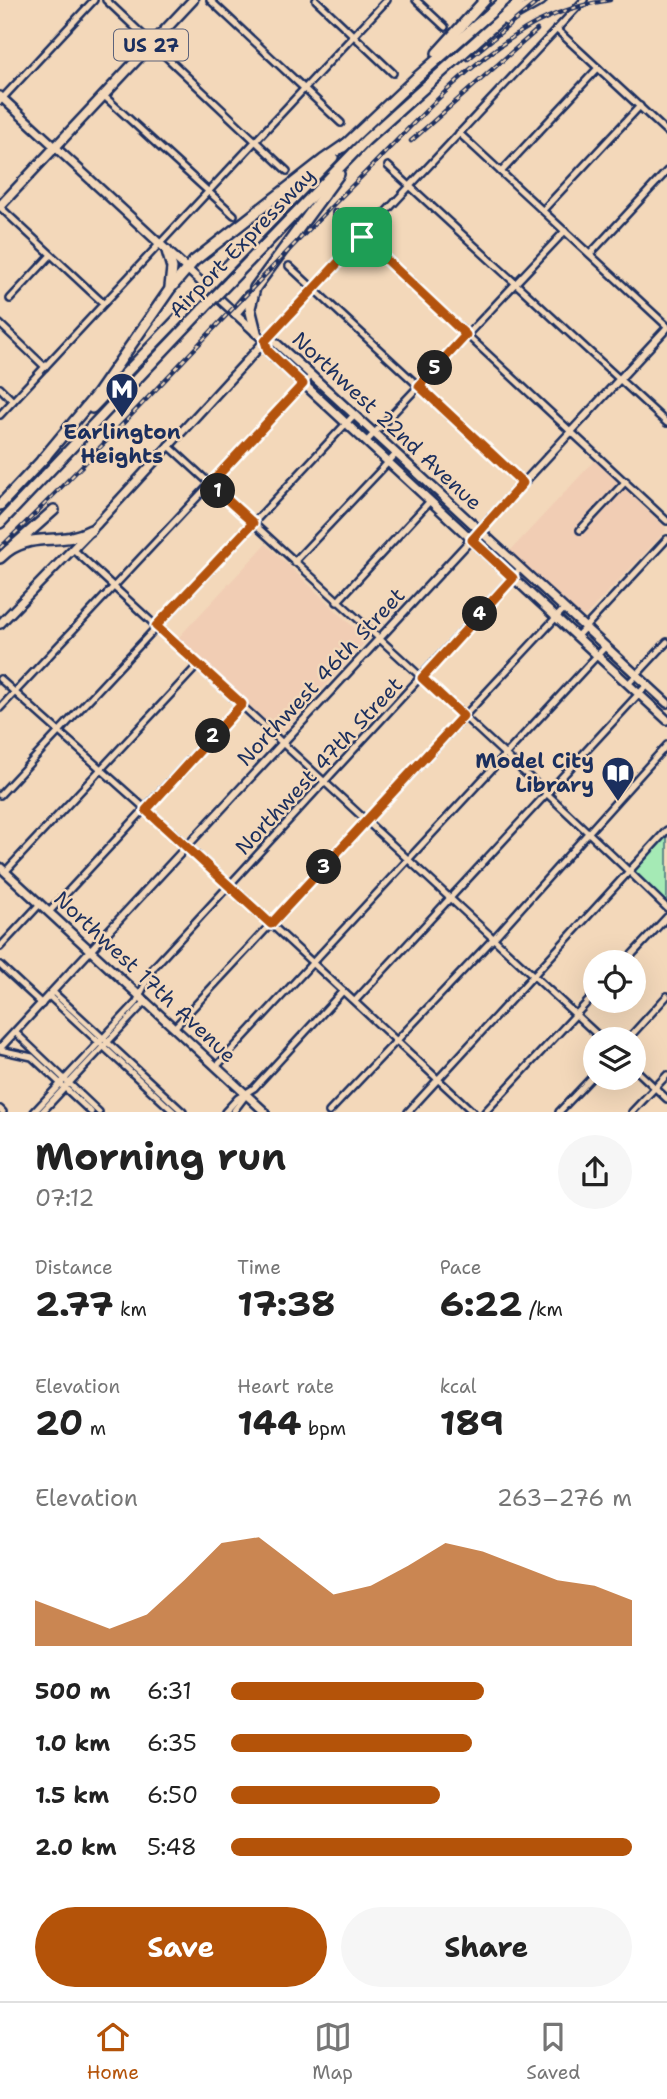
<!DOCTYPE html>
<html lang="en">
<head>
<meta charset="utf-8">
<style>
  body { margin:0; font-family:"Shantell Sans",sans-serif; background:#f6f6f6; color:#222; height:100vh; display:flex; flex-direction:column; font-size:26px; white-space:nowrap }
  * { box-sizing:border-box; margin:0 }
  p { font-size:23px; color:#767676 }
  .icon { flex:none; width:38px; height:38px; fill:none; stroke:currentColor; stroke-width:2; stroke-linecap:round; stroke-linejoin:round }
  .map { position:relative; height:1112px; overflow:hidden }
  .drawer { display:flex; flex-direction:column; background:#fff; flex:1 }
  .drawer>* { flex:none }
  .fabs { position:absolute; left:583px; top:950px; display:grid; gap:14px }
  .fabs a { display:grid; place-items:center; width:63px; height:63px; border-radius:50%; background:#fff; box-shadow:0 7px 28px #0002; font-size:35px }
  .pin { position:absolute; display:grid; place-items:center; width:60px; height:60px; color:#fff; margin:-30px; border-radius:14px; box-shadow:0 4px 10px #0006 }
  .km { position:absolute; width:35px; height:35px; margin:-18px; border-radius:50%; background:#222; color:#fff; font-size:19px; line-height:35px; text-align:center }
  .round { display:grid; place-items:center; flex:none; width:74px; height:74px; border-radius:37px; background:#f6f6f6 }
  .overview { display:flex; align-items:center; justify-content:space-between; height:119px; padding:0 35px }
  h1 { font-size:38px; font-weight:700; line-height:52px }
  .metrics { display:grid; grid-template-columns:repeat(3,1fr); gap:10px; height:119px; padding:7px 35px }
  .metrics div { display:grid; align-content:center }
  .metrics b { font-size:35px; font-weight:700 }
  .metrics small { font-size:19px; font-weight:400 }
  .metrics p { font-size:19px }
  .chart { height:196px; padding:14px 35px }
  .chart p { display:flex; justify-content:space-between }
  .chart svg { width:100%; height:126px; margin-top:7px; fill:#b45309; opacity:.7 }
  .button { display:flex; gap:14px; margin-top:auto; padding:14px 35px }
  .button a { flex:1; height:80px; border-radius:42px; background:#b45309; color:#fff; font-size:28px; font-weight:700; line-height:80px; text-align:center }
  .button a+a { background:#f6f6f6; color:#222 }
  ul { padding:0 35px; list-style:none; font-size:23px }
  li { display:grid; grid-template-columns:112px 84px 1fr; align-items:center; height:52px }
  li i { height:18px; border-radius:9px; background:#b45309 }
  .menu { display:flex; justify-content:space-around; align-items:center; height:98px; border-top:2px solid #e0e0e0; background:#fff; font-size:19px; color:#767676 }
  .menu a { display:grid; justify-items:center; gap:4px }
  .menu .active { color:#b45309 }
  .map>svg:first-child { display:block }
  .built { fill:#f1cdb4 }
  .green { fill:#a5eab5; stroke:#608c8a; stroke-width:2 }
  .lines { fill:none; stroke-linecap:round; stroke-linejoin:round }
  .minor-casing { stroke:#1b2f5e; stroke-width:10 }
  .tertiary-casing { stroke:#1b2f5e; stroke-width:11 }
  .secondary-casing { stroke:#1b2f5e; stroke-width:12 }
  .primary-casing { stroke:#1b2f5e; stroke-width:13 }
  .motorway-casing { stroke:#1b2f5e; stroke-width:14 }
  .minor { stroke:#f3d8ba; stroke-width:5 }
  .tertiary { stroke:#f3d8ba; stroke-width:6 }
  .secondary { stroke:#f3d8ba; stroke-width:7 }
  .primary { stroke:#f3d8ba; stroke-width:8 }
  .motorway { stroke:#f3d8ba; stroke-width:9 }
  .rail-casing { stroke:#1b2f5e; stroke-width:4.5 }
  .rail { stroke:#f3d8ba; stroke-width:2; stroke-dasharray:5; stroke-linecap:butt }
  .motorway-bridge-casing { stroke:#1b2f5e; stroke-width:14; stroke-linecap:butt }
  .motorway-bridge { stroke:#f3d8ba; stroke-width:9 }
  .route-casing { stroke:#fff; stroke-width:14 }
  .route { stroke:#b45309; stroke-width:9 }
  .labels { text-anchor:middle; stroke-width:5; stroke-linejoin:round; paint-order:stroke }
  .shield { fill:#f3d8ba; stroke:#5c627a; stroke-width:2 }
  .shield-label { font-size:19px; font-weight:bold; fill:#1b2f5e }
  .street-label { font-size:21px; fill:#1b2f5e; stroke:#f3d8ba }
  .poi-label { font-size:21px; font-weight:bold; fill:#1b2f5e; stroke:#f3d8ba }
</style>
</head>
<body>
<div class="map">
<svg width="667" height="1112" viewBox="0 0 667 1112">
  <rect width="100%" height="100%" fill="#f3d8ba"/>
  <filter id="ink" filterUnits="userSpaceOnUse"><feTurbulence type="fractalNoise" baseFrequency=".0143" numOctaves="2"/><feDisplacementMap in="SourceGraphic" scale="14" xChannelSelector="R" yChannelSelector="G"/><feConvolveMatrix kernelMatrix="1 2 1 2 8 2 1 2 1" color-interpolation-filters="sRGB"/></filter>
  <g filter="url(#ink)">
    <g class="built">
      <polygon points="595,460 666,528 665,532 586,615 582,616 509,552"/>
      <polygon points="266,544 367,640 283,732 278,732 177,639"/>
    </g>
    <polygon class="green" points="667,835 667,904 634,871"/>
    <g class="lines">
      <defs>
        <g id="minor">
          <polyline points="106,0 287,171"/>
          <polyline points="210,0 341,123"/>
          <polyline points="316,0 393,73"/>
          <polyline points="416,0 445,27"/>
          <polyline points="556,29 667,132"/>
          <polyline points="103,95 234,215"/>
          <polyline points="0,101 94,0"/>
          <polyline points="459,133 667,326"/>
          <polyline points="388,166 667,423"/>
          <polyline points="501,172 598,68"/>
          <polyline points="0,207 103,303"/>
          <polyline points="543,210 640,106"/>
          <polyline points="336,213 667,521"/>
          <polyline points="590,254 667,171"/>
          <polyline points="289,266 523,483"/>
          <polyline points="10,299 51,255"/>
          <polyline points="0,324 45,367"/>
          <polyline points="265,341 584,0"/>
          <polyline points="0,388 13,401"/>
          <polyline points="0,415 387,0"/>
          <polyline points="366,442 565,231"/>
          <path d="M 168,445 C 335,599 504,750 667,908"/>
          <polyline points="580,530 626,481"/>
          <polyline points="73,549 603,1040"/>
          <polyline points="294,562 396,454"/>
          <polyline points="337,602 430,501"/>
          <polyline points="577,636 667,539"/>
          <polyline points="0,679 188,847 473,1112"/>
          <polyline points="628,684 667,642"/>
          <polyline points="0,708 312,375"/>
          <polyline points="0,795 354,415"/>
          <polyline points="5,872 198,665"/>
          <polyline points="49,912 242,704"/>
          <polyline points="0,947 40,904"/>
          <polyline points="625,962 667,917"/>
          <polyline points="0,965 42,1004"/>
          <polyline points="53,992 183,1112"/>
          <polyline points="49,996 174,1112"/>
          <polyline points="355,1001 646,686"/>
          <polyline points="174,1028 564,609"/>
          <polyline points="15,1032 99,1112"/>
          <polyline points="627,1040 667,996"/>
          <polyline points="0,1050 32,1057 91,1112"/>
          <polyline points="216,1067 605,647"/>
          <polyline points="634,1068 667,1099"/>
          <polyline points="0,1109 3,1112"/>
          <polyline points="34,1112 136,1003 153,968 520,569"/>
          <polyline points="42,1112 146,1001"/>
          <polyline points="225,1112 238,1098 254,1088 343,991"/>
          <polyline points="233,1112 246,1095"/>
          <polyline points="329,1112 494,938 667,745"/>
          <polyline points="408,1112 667,830"/>
          <polyline points="485,1112 595,994"/>
          <polyline points="559,1112 595,1074"/>
          <polyline points="632,1112 667,1075"/>
        </g>
        <polyline id="tertiary" points="0,1048 667,328"/>
        <g id="secondary">
          <polyline points="0,96 265,341 275,342 298,363 667,703"/>
          <polyline points="265,341 268,351 667,720"/>
          <polyline points="0,624 98,523 265,341"/>
          <polyline points="0,867 265,1112"/>
        </g>
        <polyline id="primary" points="0,206 193,0"/>
        <g id="motorway">
          <polyline points="506,20 541,0"/>
          <polyline points="437,53 485,0"/>
          <polyline points="343,147 415,79 505,0"/>
          <polyline points="167,251 172,268 170,287"/>
          <polyline points="220,274 333,157"/>
          <polyline points="229,282 366,140 522,0"/>
          <polyline points="235,313 249,296"/>
          <polyline points="256,332 250,308 255,288 339,174"/>
          <polyline points="92,408 195,301"/>
          <polyline points="42,460 97,394 170,289 194,261 323,160 346,144"/>
          <polyline points="0,505 46,456"/>
          <polyline points="0,523 203,309"/>
          <path d="M 8,551 C 38,531 60,547 91,530"/>
          <polyline points="0,558 54,510"/>
        </g>
      </defs>
      <use href="#minor" class="minor-casing"/>
      <use href="#tertiary" class="tertiary-casing"/>
      <use href="#secondary" class="secondary-casing"/>
      <use href="#primary" class="primary-casing"/>
      <use href="#motorway" class="motorway-casing"/>
      <use href="#minor" class="minor"/>
      <use href="#tertiary" class="tertiary"/>
      <use href="#secondary" class="secondary"/>
      <use href="#primary" class="primary"/>
      <use href="#motorway" class="motorway"/>
      <defs>
        <g id="rail">
          <polyline points="468,59 540,0"/>
          <polyline points="411,141 537,30"/>
          <path d="M 0,548 C 122,430 235,302 356,182 C 407,132 455,74 516,35 C 544,16 576,5 610,0"/>
        </g>
      </defs>
      <use href="#rail" class="rail-casing"/>
      <use href="#rail" class="rail"/>
      <defs>
        <g id="motorway-bridge">
          <polyline points="195,301 220,274"/>
          <polyline points="203,309 229,282"/>
        </g>
      </defs>
      <use href="#motorway-bridge" class="motorway-bridge-casing"/>
      <use href="#motorway-bridge" class="motorway-bridge"/>
    </g>
  </g>
  <g class="lines" filter="url(#ink)">
    <defs>
      <polygon id="route" points="362,237 466,335 419,386 523,483 472,540 513,578 422,678 463,716 271,924 146,810 242,704 156,626 253,523 210,484 303,384 268,351 265,341"/>
    </defs>
    <use href="#route" class="route-casing"/>
    <use href="#route" class="route"/>
  </g>
  <defs>
    <symbol id="metro-pin" viewBox="-11 -11 22 30"><path d="M0 17L-7.5 6A9.5 9.5 0 1 1 7.5 6Z" fill="#1b2f5e" stroke="#f3d8ba"/><path d="M-5.5 5V-5H-3L0 0L3-5H5.5V5H3V-.5L0 4L-3-.5V5Z" fill="#fff"/></symbol>
    <symbol id="library-pin" viewBox="-11 -11 22 30"><path d="M0 17L-7.5 6A9.5 9.5 0 1 1 7.5 6Z" fill="#1b2f5e" stroke="#f3d8ba"/><path d="M-6-4Q-3-5.5-.7-3.5V5Q-3 3-6 4ZM6-4Q3-5.5 .7-3.5V5Q3 3 6 4Z" fill="#fff"/></symbol>
  </defs>
  <g fill-rule="evenodd">
    <use href="#metro-pin" x="103" y="370" width="38" height="52"/>
    <use href="#library-pin" x="599" y="754" width="38" height="52"/>
  </g>
  <g class="labels">
    <rect class="shield" x="114" y="29.5" width="74" height="31" rx="5"/>
    <g class="shield-label">
      <text x="151" y="52">US 27</text>
    </g>
    <g class="street-label">
      <text transform="translate(242 243) rotate(-46)" y="7">Airport Expressway</text>
      <text transform="translate(387 421) rotate(43)" y="7">Northwest 22nd Avenue</text>
      <text transform="translate(321 677) rotate(-47)" y="7">Northwest 46th Street</text>
      <text transform="translate(319 766) rotate(-47)" y="7">Northwest 47th Street</text>
      <text transform="translate(145 977) rotate(43)" y="7">Northwest 17th Avenue</text>
    </g>
    <g class="poi-label">
      <text x="122" y="439">Earlington<tspan x="122" dy="24">Heights</tspan></text>
      <text x="594" y="768" text-anchor="end">Model City<tspan x="594" dy="24">Library</tspan></text>
    </g>
  </g>
</svg>
<div class="fabs">
<a><svg class="icon" aria-label="locate" viewBox="0 0 24 24"><circle cx="12" cy="12" r="6"/><path d="M12 2v4M12 18v4M2 12h4M18 12h4"/></svg></a>
<a><svg class="icon" aria-label="layers" viewBox="0 0 24 24"><path d="M12 4l9 5-9 5-9-5zM3 14l9 5 9-5"/></svg></a>
</div>
<div class="pin" style="left:362px;top:237px;background:#1e9e55"><svg class="icon" aria-label="arrive" viewBox="0 0 24 24"><path d="M6 21V4h12l-3 4 3 4H6"/></svg></div>
<b class="km" style="left:218px;top:491px">1</b>
<b class="km" style="left:213px;top:736px">2</b>
<b class="km" style="left:324px;top:867px">3</b>
<b class="km" style="left:480px;top:614px">4</b>
<b class="km" style="left:435px;top:368px">5</b>
</div>
<section class="drawer">
<div class="overview"><div><h1>Morning run</h1><p>07:12</p></div><a class="round"><svg class="icon" aria-label="share" viewBox="0 0 24 24"><path d="M12 15V3M7 8l5-5 5 5M5 13v7h14v-7"/></svg></a></div>
<div class="metrics">
<div><p>Distance</p><b>2.77<small> km</small></b></div>
<div><p>Time</p><b>17:38</b></div>
<div><p>Pace</p><b>6:22<small> /km</small></b></div>
</div>
<div class="metrics">
<div><p>Elevation</p><b>20<small> m</small></b></div>
<div><p>Heart rate</p><b>144<small> bpm</small></b></div>
<div><p>kcal</p><b>189</b></div>
</div>
<div class="chart"><p><span>Elevation</span>263–276 m</p>
<svg viewBox="0 0 160 44" preserveAspectRatio="none"><path d="M0 44V28L10 33L20 38L30 33L40 21L50 8L60 6L70 16L80 26L90 23L100 16L110 8L120 11L130 16L140 21L150 23L160 28V44z"/></svg>
</div>
<ul>
<li><b>500 m</b>6:31<i style="width:63%"></i></li>
<li><b>1.0 km</b>6:35<i style="width:60%"></i></li>
<li><b>1.5 km</b>6:50<i style="width:52%"></i></li>
<li><b>2.0 km</b>5:48<i style="width:100%"></i></li>
</ul>
<div class="button"><a>Save</a><a>Share</a></div>
</section>
<nav class="menu">
<a class="active"><svg class="icon" aria-label="home" viewBox="0 0 24 24"><path d="M3 11l9-7 9 7M6 9v11h12V9"/></svg>Home</a>
<a><svg class="icon" aria-label="map" viewBox="0 0 24 24"><path d="M3 6l6-2 6 2 6-2v14l-6 2-6-2-6 2zM9 4v14M15 6v14"/></svg>Map</a>
<a><svg class="icon" aria-label="saved" viewBox="0 0 24 24"><path d="M7 4h10v16l-5-4-5 4z"/></svg>Saved</a>
</nav>
</body>
</html>
